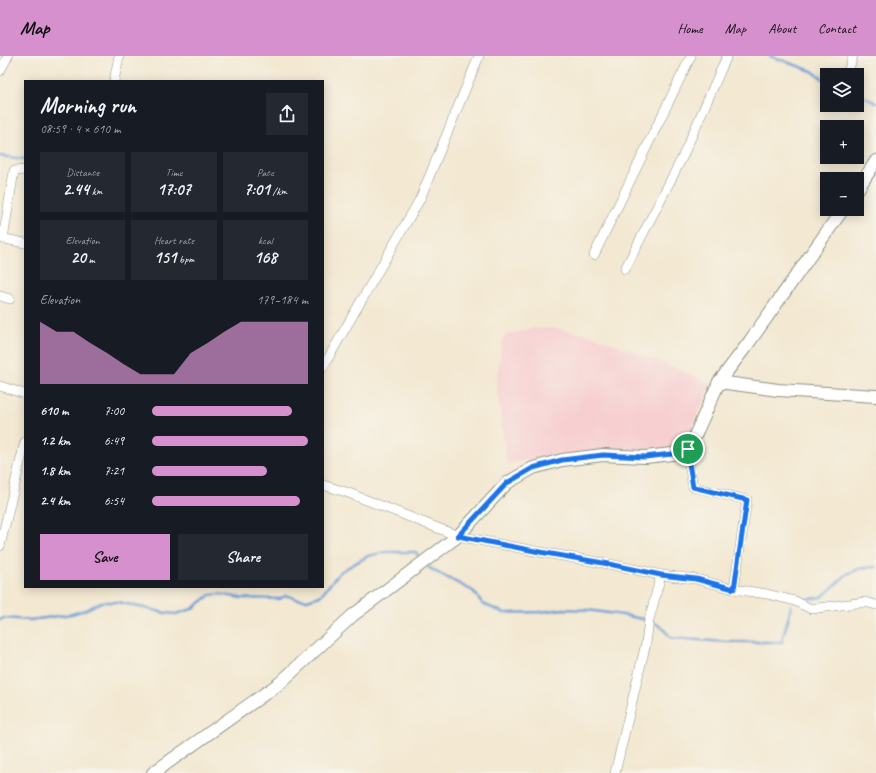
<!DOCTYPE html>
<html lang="en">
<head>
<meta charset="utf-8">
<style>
  body { margin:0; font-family:Caveat,sans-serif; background:#242831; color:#f1f3f6; height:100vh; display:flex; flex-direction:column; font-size:15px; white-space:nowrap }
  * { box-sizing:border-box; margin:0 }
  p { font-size:13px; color:#9ea1a6 }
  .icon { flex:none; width:22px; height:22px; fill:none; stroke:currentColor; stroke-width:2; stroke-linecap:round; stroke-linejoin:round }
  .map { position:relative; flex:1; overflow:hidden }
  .details { position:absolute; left:24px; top:24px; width:300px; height:508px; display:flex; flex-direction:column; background:#171b24; border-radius:0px; box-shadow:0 2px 10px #0003 }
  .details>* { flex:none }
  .buttons { position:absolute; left:820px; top:12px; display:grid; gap:8px }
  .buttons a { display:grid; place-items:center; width:44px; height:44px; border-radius:0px; background:#171b24; box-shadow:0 2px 10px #0003; font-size:20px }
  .pin { position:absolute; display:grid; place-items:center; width:34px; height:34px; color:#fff; margin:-17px; border:2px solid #fff; border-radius:50%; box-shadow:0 1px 4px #0007 }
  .round { display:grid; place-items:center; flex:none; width:42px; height:42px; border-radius:0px; background:#242831 }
  .headline { display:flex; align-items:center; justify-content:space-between; height:68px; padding:0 16px }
  h1 { font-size:22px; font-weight:800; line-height:30px }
  .stats { display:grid; grid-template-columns:repeat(3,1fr); gap:6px; height:68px; padding:4px 16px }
  .stats div { display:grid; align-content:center; border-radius:0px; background:#242831; text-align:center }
  .stats b { font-size:17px; font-weight:800 }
  .stats small { font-size:11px; font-weight:400 }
  .stats p { font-size:11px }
  .chart { height:112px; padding:8px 16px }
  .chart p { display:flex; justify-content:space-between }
  .chart svg { width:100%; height:72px; margin-top:4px; fill:#d690ce; opacity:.7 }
  .cta { display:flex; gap:8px; margin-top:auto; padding:8px 16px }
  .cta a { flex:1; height:46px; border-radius:0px; background:#d690ce; color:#111; font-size:16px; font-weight:800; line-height:46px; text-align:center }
  .cta a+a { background:#242831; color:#f1f3f6 }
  ul { padding:0 16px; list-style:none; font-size:13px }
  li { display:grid; grid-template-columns:64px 48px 1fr; align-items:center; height:30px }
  li i { height:10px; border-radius:5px; background:#d690ce }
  header { display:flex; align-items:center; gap:24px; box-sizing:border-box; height:56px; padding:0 20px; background:#d690ce; color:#111 }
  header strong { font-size:19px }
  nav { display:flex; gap:22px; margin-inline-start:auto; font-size:14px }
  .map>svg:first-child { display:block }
  .built { fill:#f7cfd1 }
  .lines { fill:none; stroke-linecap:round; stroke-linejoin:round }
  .stream { stroke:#699ed5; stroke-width:2.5 }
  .minor-casing { stroke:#899283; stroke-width:10 }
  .tertiary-casing { stroke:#899283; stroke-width:14 }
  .minor { stroke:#fff; stroke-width:9 }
  .tertiary { stroke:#fff; stroke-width:12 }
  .route-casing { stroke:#fff; stroke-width:8 }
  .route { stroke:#1a73e8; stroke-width:5 }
</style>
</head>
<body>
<header>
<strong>Map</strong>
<nav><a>Home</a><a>Map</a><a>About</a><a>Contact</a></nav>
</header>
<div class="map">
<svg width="876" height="717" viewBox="0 0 876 717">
  <rect width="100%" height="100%" fill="#f7f3e8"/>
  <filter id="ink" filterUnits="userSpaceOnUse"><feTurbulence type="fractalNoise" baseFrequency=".025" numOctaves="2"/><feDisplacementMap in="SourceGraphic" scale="8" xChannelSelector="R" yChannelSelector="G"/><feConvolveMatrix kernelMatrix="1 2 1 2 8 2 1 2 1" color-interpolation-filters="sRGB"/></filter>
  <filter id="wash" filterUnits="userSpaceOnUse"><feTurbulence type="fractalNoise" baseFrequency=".012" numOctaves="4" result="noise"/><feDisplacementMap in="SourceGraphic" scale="16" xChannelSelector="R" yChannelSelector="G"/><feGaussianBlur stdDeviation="0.9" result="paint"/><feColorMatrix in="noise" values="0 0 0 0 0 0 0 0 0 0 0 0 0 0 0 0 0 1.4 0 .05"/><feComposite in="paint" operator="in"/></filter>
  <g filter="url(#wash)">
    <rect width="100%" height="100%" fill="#f3e8d2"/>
    <polygon class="built" points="554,272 594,280 682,314 711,328 684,389 670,395 646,398 609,395 557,398 507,408 496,324 503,282 506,279 531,273"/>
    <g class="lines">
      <g class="stream">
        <polyline points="770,0 812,15 827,26"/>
        <polyline points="857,37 876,47"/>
        <polyline points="0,100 25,103"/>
        <polyline points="428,511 440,518 473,535 483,548 504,557 540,556 563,553 587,554 623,559 647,564"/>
        <polyline points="801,544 822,541 847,518 862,512 876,511"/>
        <polyline points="0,564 3,562 30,564 45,562 72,558 85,554 101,546 118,546 166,557 176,558 192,553 210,539 220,538 241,542 280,543 285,540 289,540 296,543 307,544 320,540 340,516 368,500 385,496 416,496 420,503"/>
        <path d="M 652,565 L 663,572 L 671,582 L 726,586 L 782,586 C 784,573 790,562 791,549"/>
      </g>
    </g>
  </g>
  <g filter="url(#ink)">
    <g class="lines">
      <defs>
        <g id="minor">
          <polyline points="0,15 8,0"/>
          <polyline points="847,19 853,0"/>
          <polyline points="114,25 119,0"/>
          <polyline points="0,182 25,187"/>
          <polyline points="3,183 14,115 25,114"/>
          <polyline points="594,199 691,0"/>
          <polyline points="625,213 682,102 727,0"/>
          <polyline points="0,240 10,243"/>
          <polyline points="323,311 420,143 479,0"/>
          <polyline points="0,330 25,338"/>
          <polyline points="689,393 689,407 693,431 747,444 734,533"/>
          <polyline points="323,429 346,436 458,480 540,496 609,508 661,519 696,523 734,533 767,538 795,545 811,553 865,546 876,549"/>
          <polyline points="0,490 25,386"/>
          <polyline points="615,717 646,587 649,564 661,519"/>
        </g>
        <g id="tertiary">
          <polyline points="857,134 876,105"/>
          <polyline points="719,326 778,334 876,340"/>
          <polyline points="153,717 280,627 352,560 458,480 507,427 533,412 562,404 603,399 645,401 672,398 689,393 719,326 750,285 843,153"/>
        </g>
      </defs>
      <use href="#minor" class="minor-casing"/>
      <use href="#tertiary" class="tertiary-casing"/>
      <use href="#minor" class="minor"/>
      <use href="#tertiary" class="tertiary"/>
    </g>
  </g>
  <g class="lines" filter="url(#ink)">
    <defs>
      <polygon id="route" points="688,393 689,407 693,431 747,444 734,533 696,523 661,519 609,508 540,496 458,480 507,427 533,412 562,404 603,399 645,401 672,398"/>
    </defs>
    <use href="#route" class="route-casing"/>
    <use href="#route" class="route"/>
  </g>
</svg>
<div class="buttons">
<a><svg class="icon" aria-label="layers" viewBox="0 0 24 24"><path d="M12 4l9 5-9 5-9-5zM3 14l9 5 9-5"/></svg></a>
<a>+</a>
<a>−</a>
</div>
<div class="pin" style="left:688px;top:393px;background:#1e9e55"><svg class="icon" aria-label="arrive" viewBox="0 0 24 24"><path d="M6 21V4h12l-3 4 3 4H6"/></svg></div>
<section class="details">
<div class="headline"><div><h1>Morning run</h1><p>08:59 · 4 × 610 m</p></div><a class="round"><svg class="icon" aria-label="share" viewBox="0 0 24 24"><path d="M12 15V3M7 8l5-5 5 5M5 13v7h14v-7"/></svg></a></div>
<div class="stats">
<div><p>Distance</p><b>2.44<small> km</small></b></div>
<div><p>Time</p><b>17:07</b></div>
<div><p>Pace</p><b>7:01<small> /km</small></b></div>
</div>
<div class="stats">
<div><p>Elevation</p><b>20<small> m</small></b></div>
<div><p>Heart rate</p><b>151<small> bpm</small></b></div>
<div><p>kcal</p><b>168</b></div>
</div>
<div class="chart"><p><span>Elevation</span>179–184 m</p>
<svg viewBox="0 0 160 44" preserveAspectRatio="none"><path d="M0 44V6L10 12L20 12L30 19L40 25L50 32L60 38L70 38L80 38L90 25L100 19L110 12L120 6L130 6L140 6L150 6L160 6V44z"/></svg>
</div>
<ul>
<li><b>610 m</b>7:00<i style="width:90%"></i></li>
<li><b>1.2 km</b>6:49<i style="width:100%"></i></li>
<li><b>1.8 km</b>7:21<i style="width:74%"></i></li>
<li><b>2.4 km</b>6:54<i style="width:95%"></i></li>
</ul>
<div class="cta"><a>Save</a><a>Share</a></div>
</section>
</div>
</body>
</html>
